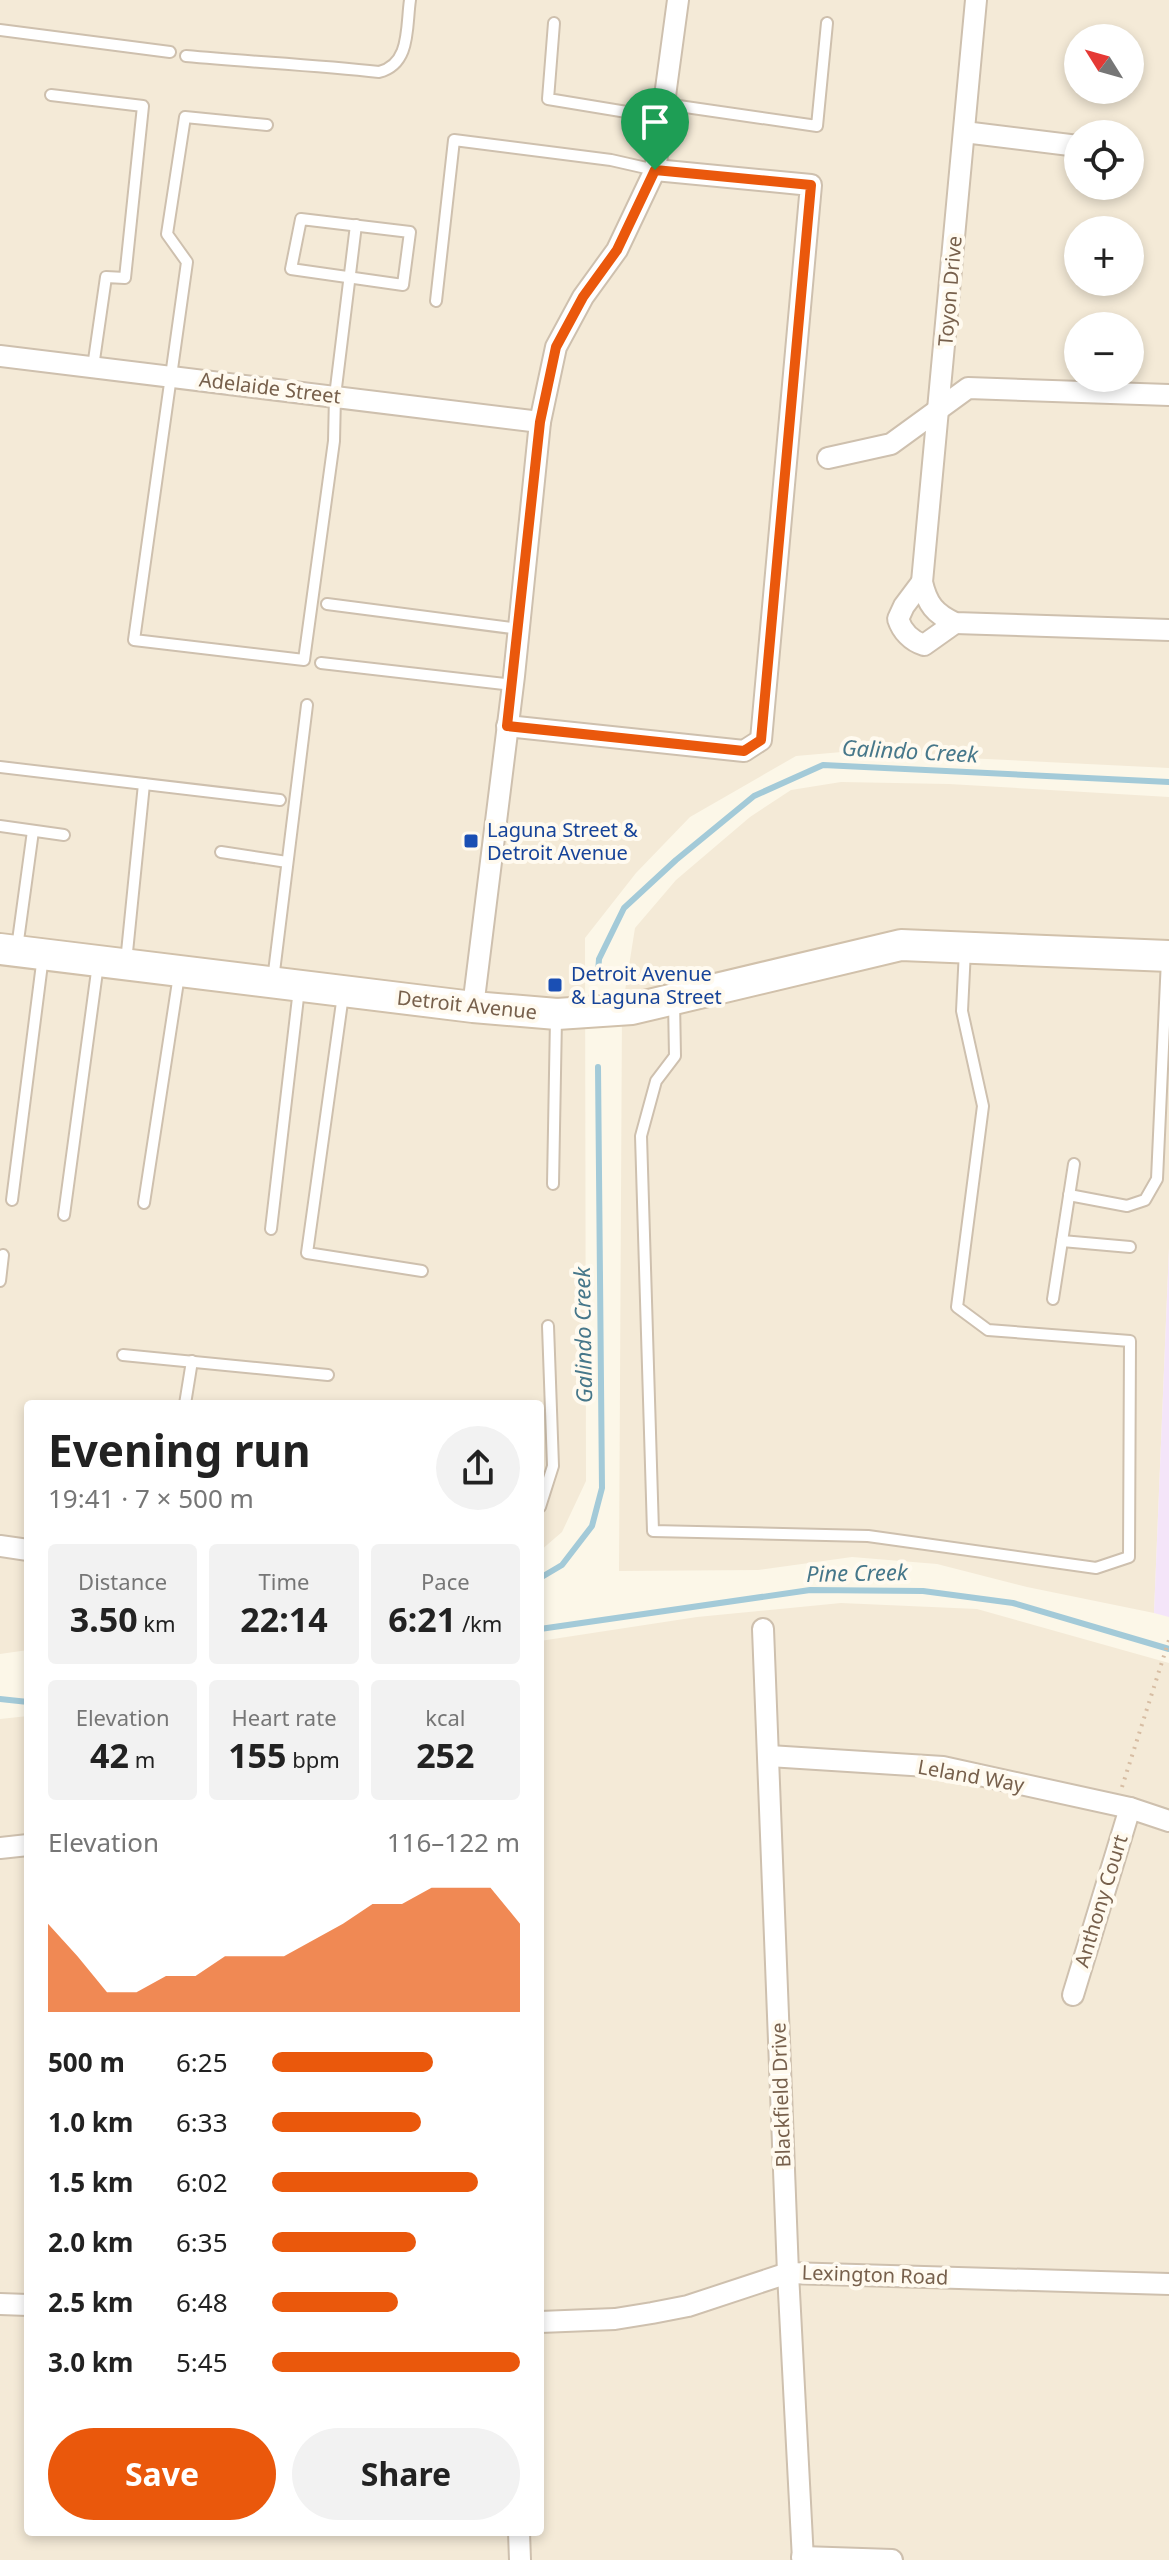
<!DOCTYPE html>
<html lang="en">
<head>
<meta charset="utf-8">
<style>
  body { margin:0; font-family:"Noto Sans",sans-serif; background:#f2f2f2; color:#222; height:100vh; display:flex; flex-direction:column; font-size:30px; white-space:nowrap }
  * { box-sizing:border-box; margin:0 }
  p { font-size:26px; color:#767676 }
  .icon { flex:none; width:44px; height:44px; fill:none; stroke:currentColor; stroke-width:2; stroke-linecap:round; stroke-linejoin:round }
  .map { position:relative; flex:1; overflow:hidden }
  .side { position:absolute; left:24px; top:1400px; width:520px; height:1136px; display:flex; flex-direction:column; background:#fff; border-radius:8px; box-shadow:0 4px 12px #0003 }
  .side>* { flex:none }
  .needle { width:52px; rotate:307deg }
  .buttons { position:absolute; left:1064px; top:24px; display:grid; gap:16px }
  .buttons a { display:grid; place-items:center; width:80px; height:80px; border-radius:50%; background:#fff; box-shadow:0 4px 12px #0003; font-size:40px }
  .pin { position:absolute; display:grid; place-items:center; width:68px; height:68px; color:#fff; margin:-82px -34px; border-radius:50% 50% 50% 0; rotate:-45deg; box-shadow:0 0 8px #0007 }
  .pin .icon { rotate:45deg }
  .round { display:grid; place-items:center; flex:none; width:84px; height:84px; border-radius:42px; background:#f2f2f2 }
  .overview { display:flex; align-items:center; justify-content:space-between; height:136px; padding:0 24px }
  h1 { font-size:44px; font-weight:700; line-height:60px }
  .figures { display:grid; grid-template-columns:repeat(3,1fr); gap:12px; height:136px; padding:8px 24px }
  .figures div { display:grid; align-content:center; border-radius:8px; background:#f2f2f2; text-align:center }
  .figures b { font-size:34px; font-weight:700 }
  .figures small { font-size:22px; font-weight:400 }
  .figures p { font-size:22px }
  .chart { height:224px; padding:16px 24px }
  .chart p { display:flex; justify-content:space-between }
  .chart svg { width:100%; height:144px; margin-top:8px; fill:#ea580c; opacity:.7 }
  .primary-button { display:flex; gap:16px; margin-top:auto; padding:16px 24px }
  .primary-button a { flex:1; height:92px; border-radius:48px; background:#ea580c; color:#fff; font-size:32px; font-weight:700; line-height:92px; text-align:center }
  .primary-button a+a { background:#f2f2f2; color:#222 }
  ul { padding:0 24px; list-style:none; font-size:26px }
  li { display:grid; grid-template-columns:128px 96px 1fr; align-items:center; height:60px }
  li i { height:20px; border-radius:10px; background:#ea580c }
  .map>svg:first-child { display:block }
  .residential { fill:#f4ead7; fill-rule:evenodd }
  .education { fill:#f4e5f9 }
  .lines { fill:none; stroke-linecap:round; stroke-linejoin:round }
  .stream { stroke:#a3cad8; stroke-width:6 }
  .lane-casing { stroke:#cec0ae; stroke-width:14 }
  .street-casing { stroke:#cec0ae; stroke-width:24 }
  .secondary-casing { stroke:#d1c1ab; stroke-width:34 }
  .path { stroke:#d7bda3; stroke-width:4; stroke-dasharray:2 6; stroke-linecap:butt }
  .lane { stroke:#fff; stroke-width:10 }
  .street { stroke:#fff; stroke-width:20 }
  .secondary { stroke:#fff; stroke-width:30 }
  .route-casing { stroke:#fff; stroke-width:16 }
  .route { stroke:#ea580c; stroke-width:10 }
  .transit-dot { fill:#1a4fb4; stroke:#fffaef; stroke-width:3 }
  .labels { text-anchor:middle; stroke-width:8; stroke-linejoin:round; paint-order:stroke }
  .street-label { font-size:20px; fill:#77604c; stroke:#fffaef }
  .transit-label { font-size:20px; fill:#164399; stroke:#fffaef; text-anchor:start }
  .water-label { font-size:22px; font-style:italic; fill:#46778a; stroke:#fffaef }
</style>
</head>
<body>
<div class="map">
<svg width="1169" height="2560" viewBox="0 0 1169 2560">
  <rect width="100%" height="100%" fill="#fcf7e8"/>
  <g class="residential">
    <path d="M 0,0 L 1169,0 L 1169,768 L 842,752 L 796,756 L 690,817 L 636,873 L 585,938 L 586,1481 L 562,1532 L 540,1551 L 540,1404 L 28,1404 L 28,1650 L 0,1654 ZM 1078,38 L 1130,38 L 1130,90 L 1078,90 ZM 1078,134 L 1130,134 L 1130,186 L 1078,186 ZM 1078,230 L 1130,230 L 1130,282 L 1078,282 ZM 1078,326 L 1130,326 L 1130,378 L 1078,378 Z"/>
    <polygon points="841,782 949,784 1169,797 1169,1248 1154,1613 1027,1587 937,1564 852,1557 758,1570 619,1571 622,1010 635,928 676,880 750,817 791,790"/>
    <polygon points="841,1603 977,1609 1169,1663 1169,2560 0,2560 0,1719 28,1716 28,2532 540,2532 540,1641 697,1617"/>
  </g>
  <polygon class="education" points="1169,1248 1169,1617 1154,1613"/>
  <g class="lines">
    <g class="stream">
      <polyline points="598,973 599,959 624,908 676,860 754,796 823,765 1169,782"/>
      <polyline points="540,1578 562,1565 592,1526 602,1488 598,1067"/>
      <polyline points="540,1629 810,1590 923,1591 1013,1603 1169,1649"/>
      <polyline points="0,1699 28,1702"/>
    </g>
    <defs>
      <g id="lane">
        <polyline points="554,23 548,99 663,118"/>
        <polyline points="0,30 170,52"/>
        <path d="M 186,56 C 251,62 315,65 379,72 C 411,64 406,27 410,0"/>
        <polyline points="51,95 143,106 125,278 106,277 93,367"/>
        <polyline points="665,104 817,126 827,23"/>
        <polyline points="267,125 185,117 167,234 187,262 134,640 304,660 334,441 335,396 356,225"/>
        <polygon points="301,219 410,232 403,285 291,269"/>
        <polyline points="436,301 454,140 611,160 655,170"/>
        <polyline points="327,604 519,629"/>
        <polyline points="321,663 513,685"/>
        <polyline points="0,767 280,800"/>
        <polyline points="0,826 64,835"/>
        <polyline points="221,852 287,862"/>
        <polyline points="17,948 33,831"/>
        <polyline points="126,962 144,784"/>
        <polyline points="273,980 307,705"/>
        <polyline points="343,995 307,1253 422,1271"/>
        <polyline points="674,1001 675,1056 656,1081 641,1136 653,1531 868,1536 1096,1568 1129,1557 1130,1341 988,1330 957,1307 983,1106 962,1011 965,950"/>
        <polyline points="553,1184 556,1018"/>
        <polyline points="1069,1195 1127,1206 1145,1200 1157,1179 1167,959"/>
        <polyline points="12,1200 43,956"/>
        <polyline points="144,1203 179,975"/>
        <polyline points="64,1215 98,964"/>
        <polyline points="271,1229 299,989"/>
        <polyline points="1062,1241 1130,1247"/>
        <polyline points="0,1281 3,1255"/>
        <polyline points="1053,1299 1074,1164"/>
        <polyline points="123,1355 328,1375"/>
        <polyline points="185,1404 192,1361"/>
        <polyline points="540,1507 553,1466 548,1326"/>
      </g>
      <g id="street">
        <path d="M 976,0 L 922,582 C 927,604 935,614 955,623 L 1169,630"/>
        <polyline points="964,132 1078,146"/>
        <polyline points="0,356 540,422"/>
        <polyline points="828,458 891,444 968,388 1169,395"/>
        <path d="M 922,582 L 904,606 L 898,619 C 902,631 911,641 924,645 L 955,623"/>
        <polyline points="507,726 744,751 761,740 811,185 655,170"/>
        <polyline points="473,1007 514,676 540,422 556,347 583,297 617,250 655,170 678,0"/>
        <polyline points="0,1546 28,1550"/>
        <polyline points="763,1629 788,2273 803,2560"/>
        <polyline points="769,1756 943,1767 1130,1808 1169,1821"/>
        <polyline points="0,1848 28,1845"/>
        <polyline points="1073,1995 1130,1808"/>
        <polyline points="0,2304 28,2305"/>
        <polyline points="540,2322 615,2319 652,2313 688,2306 788,2273 1169,2284"/>
        <polyline points="519,2532 520,2560"/>
        <polyline points="802,2557 892,2560"/>
      </g>
      <polyline id="secondary" points="0,949 473,1007 557,1014 632,1009 901,945 1169,956"/>
    </defs>
    <use href="#lane" class="lane-casing"/>
    <use href="#street" class="street-casing"/>
    <use href="#secondary" class="secondary-casing"/>
    <polyline class="path" points="1122,1787 1169,1640"/>
    <use href="#lane" class="lane"/>
    <use href="#street" class="street"/>
    <use href="#secondary" class="secondary"/>
  </g>
  <g class="lines">
    <defs>
      <polygon id="route" points="655,170 811,185 761,740 744,751 507,726 540,422 556,347 583,297 617,250"/>
    </defs>
    <use href="#route" class="route-casing"/>
    <use href="#route" class="route"/>
  </g>
  <g class="transit-dot">
    <rect x="463" y="833" width="16" height="16" rx="4"/>
    <rect x="547" y="977" width="16" height="16" rx="4"/>
  </g>
  <g class="labels">
    <g class="street-label">
      <text transform="translate(950 291) rotate(-85)" y="7">Toyon Drive</text>
      <text transform="translate(270 388) rotate(7)" y="7">Adelaide Street</text>
      <text transform="translate(467 1005) rotate(6)" y="7">Detroit Avenue</text>
      <text transform="translate(971 1776) rotate(10)" y="7">Leland Way</text>
      <text transform="translate(1101 1901) rotate(-73)" y="7">Anthony Court</text>
      <text transform="translate(781 2095) rotate(-92)" y="7">Blackfield Drive</text>
      <text transform="translate(875 2275) rotate(2)" y="7">Lexington Road</text>
    </g>
    <g class="transit-label">
      <text x="487" y="837">Laguna Street &amp;<tspan x="487" dy="23">Detroit Avenue</tspan></text>
      <text x="571" y="981">Detroit Avenue<tspan x="571" dy="23">&amp; Laguna Street</tspan></text>
    </g>
    <g class="water-label">
      <text transform="translate(910 751) rotate(3)" y="8">Galindo Creek</text>
      <text transform="translate(583 1335) rotate(-91)" y="8">Galindo Creek</text>
      <text transform="translate(857 1573) rotate(-1)" y="8">Pine Creek</text>
    </g>
  </g>
</svg>
<div class="buttons">
<a><svg class="needle" viewBox="-14 -14 28 28"><path d="M0-13l5 13h-10z" fill="#e53935"/><path d="M0 13l5-13h-10z" fill="#767676"/></svg></a>
<a><svg class="icon" aria-label="locate" viewBox="0 0 24 24"><circle cx="12" cy="12" r="6"/><path d="M12 2v4M12 18v4M2 12h4M18 12h4"/></svg></a>
<a>+</a>
<a>−</a>
</div>
<div class="pin" style="left:655px;top:170px;background:#1e9e55"><svg class="icon" aria-label="arrive" viewBox="0 0 24 24"><path d="M6 21V4h12l-3 4 3 4H6"/></svg></div>
<section class="side">
<div class="overview"><div><h1>Evening run</h1><p>19:41 · 7 × 500 m</p></div><a class="round"><svg class="icon" aria-label="share" viewBox="0 0 24 24"><path d="M12 15V3M7 8l5-5 5 5M5 13v7h14v-7"/></svg></a></div>
<div class="figures">
<div><p>Distance</p><b>3.50<small> km</small></b></div>
<div><p>Time</p><b>22:14</b></div>
<div><p>Pace</p><b>6:21<small> /km</small></b></div>
</div>
<div class="figures">
<div><p>Elevation</p><b>42<small> m</small></b></div>
<div><p>Heart rate</p><b>155<small> bpm</small></b></div>
<div><p>kcal</p><b>252</b></div>
</div>
<div class="chart"><p><span>Elevation</span>116–122 m</p>
<svg viewBox="0 0 160 44" preserveAspectRatio="none"><path d="M0 44V17L10 27L20 38L30 38L40 33L50 33L60 27L70 27L80 27L90 22L100 17L110 11L120 11L130 6L140 6L150 6L160 17V44z"/></svg>
</div>
<ul>
<li><b>500 m</b>6:25<i style="width:65%"></i></li>
<li><b>1.0 km</b>6:33<i style="width:60%"></i></li>
<li><b>1.5 km</b>6:02<i style="width:83%"></i></li>
<li><b>2.0 km</b>6:35<i style="width:58%"></i></li>
<li><b>2.5 km</b>6:48<i style="width:51%"></i></li>
<li><b>3.0 km</b>5:45<i style="width:100%"></i></li>
</ul>
<div class="primary-button"><a>Save</a><a>Share</a></div>
</section>
</div>
</body>
</html>
